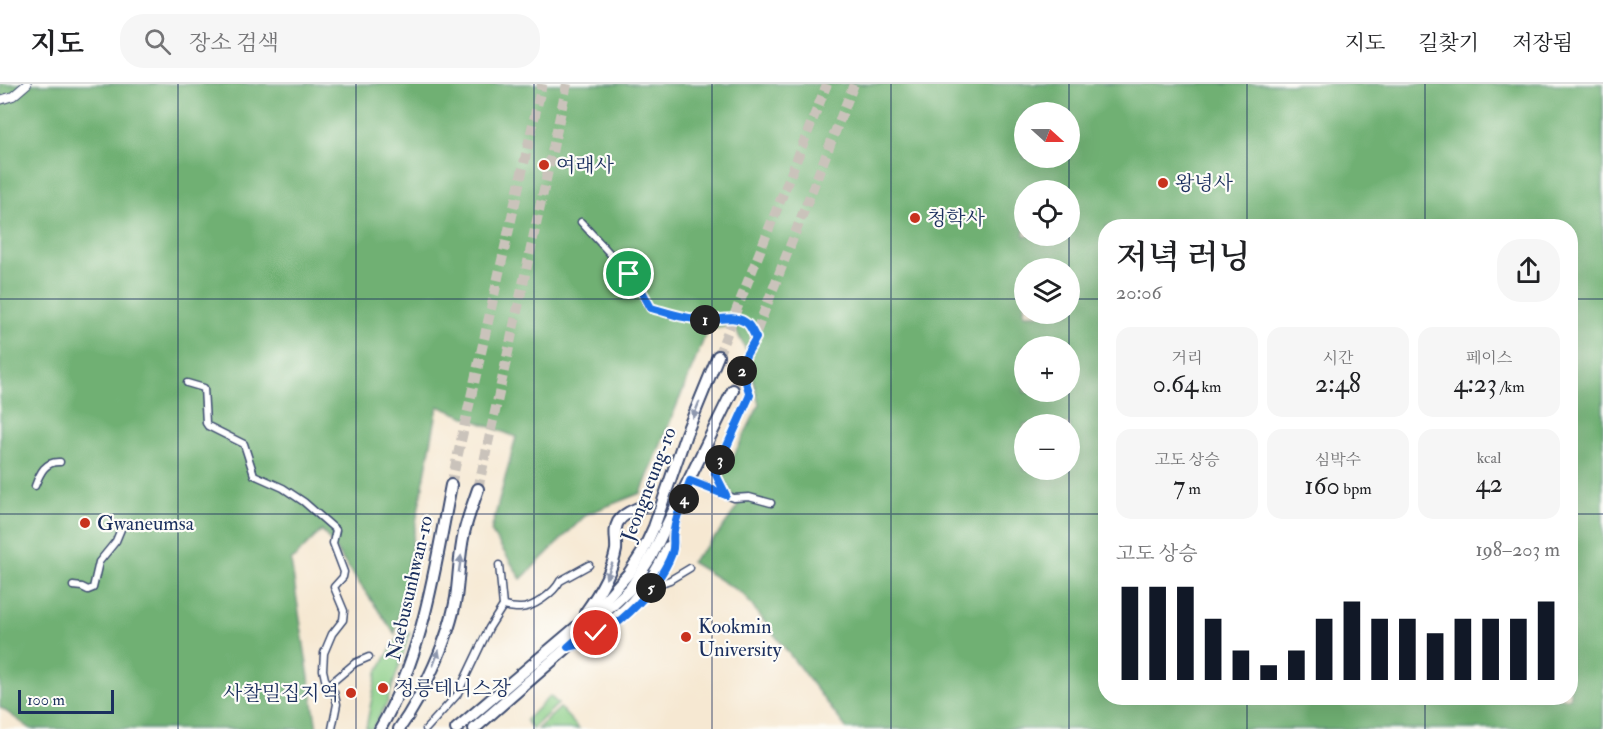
<!DOCTYPE html>
<html lang="ko">
<head>
<meta charset="utf-8">
<style>
  body { margin:0; font-family:"IM FELL Double Pica","Noto Serif KR",serif; background:#f6f6f6; color:#202124; height:100vh; display:flex; flex-direction:column; font-size:22px; white-space:nowrap }
  * { box-sizing:border-box; margin:0 }
  p { font-size:20px; color:#757577 }
  .icon { flex:none; width:33px; height:33px; fill:none; stroke:currentColor; stroke-width:2; stroke-linecap:round; stroke-linejoin:round }
  .map { position:relative; flex:1; overflow:hidden }
  .sheet { position:absolute; left:1098px; top:135px; width:480px; height:486px; display:flex; flex-direction:column; background:#fff; border-radius:24px; box-shadow:0 6px 24px #0002 }
  .sheet>* { flex:none }
  .needle { width:39px; rotate:111deg }
  .fabs { position:absolute; left:1014px; top:18px; display:grid; gap:12px }
  .fabs a { display:grid; place-items:center; width:66px; height:66px; border-radius:50%; background:#fff; box-shadow:0 6px 24px #0002; font-size:30px }
  .scale { position:absolute; left:18px; bottom:15px; width:96px; box-sizing:border-box; padding-left:6px; border:3px solid #1b2f5e; border-top:0; font-size:16px; line-height:21px; white-space:nowrap; color:#1b2f5e; -webkit-text-stroke:4px #fdfcf7; paint-order:stroke }
  .pin { position:absolute; display:grid; place-items:center; width:51px; height:51px; color:#fff; margin:-26px; border:3px solid #fff; border-radius:50%; box-shadow:0 2px 6px #0007 }
  .km { position:absolute; width:30px; height:30px; margin:-15px; border-radius:50%; background:#222; color:#fff; font-size:16px; line-height:30px; text-align:center }
  .round { display:grid; place-items:center; flex:none; width:63px; height:63px; border-radius:24px; background:#f6f6f6 }
  .overview { display:flex; align-items:center; justify-content:space-between; height:102px; padding:0 18px }
  h1 { font-size:33px; font-weight:600; line-height:45px }
  .stats { display:grid; grid-template-columns:repeat(3,1fr); gap:9px; height:102px; padding:6px 18px }
  .stats div { display:grid; align-content:center; border-radius:15px; background:#f6f6f6; text-align:center }
  .stats b { font-size:26px; font-weight:600 }
  .stats small { font-size:16px; font-weight:400 }
  .stats p { font-size:16px }
  .chart { height:168px; padding:12px 18px }
  .chart p { display:flex; justify-content:space-between }
  .chart svg { width:100%; height:108px; margin-top:6px; stroke:#111827; stroke-width:6 }
  header { display:flex; align-items:center; gap:36px; box-sizing:border-box; height:84px; padding:0 30px; background:#fff; border-bottom:2px solid #e0e0e0 }
  header strong { font-size:28px }
  nav { display:flex; gap:33px; margin-inline-start:auto; font-size:21px }
  .search { width:420px; height:54px; background:#f6f6f6; display:flex; align-items:center; gap:15px; box-sizing:border-box; padding:0 21px; border-radius:24px; color:#757577; font-size:22px }
  .map>svg:first-child { display:block }
  .green { fill:#8acd86; stroke:#527e72; stroke-width:1.5 }
  .forest { fill:#6fb073; stroke:#457068; stroke-width:1.5; fill-rule:evenodd }
  .lines { fill:none; stroke-linecap:round; stroke-linejoin:round }
  .primary-tunnel { stroke:#cac3bb; stroke-width:10; stroke-dasharray:10 5; stroke-linecap:butt }
  .trunk-tunnel { stroke:#cac3bb; stroke-width:10; stroke-dasharray:10 5; stroke-linecap:butt }
  .minor-casing { stroke:#3c4b6f; stroke-width:9 }
  .tertiary-casing { stroke:#3c4b6f; stroke-width:10 }
  .primary-casing { stroke:#3c4b6f; stroke-width:14 }
  .trunk-casing { stroke:#3c4b6f; stroke-width:14 }
  .minor { stroke:#fff; stroke-width:6 }
  .tertiary { stroke:#fff; stroke-width:8 }
  .primary { stroke:#fff; stroke-width:10 }
  .trunk { stroke:#fff; stroke-width:10 }
  .oneway { fill:#8d97ae }
  .route-casing { stroke:#fff; stroke-width:12 }
  .route { stroke:#1a73e8; stroke-width:8 }
  .grid { fill:none; stroke:#1b2f5e; stroke-width:1.5; stroke-opacity:0.55 }
  .poi-dot { fill:#c8321e; stroke:#fdfcf7; stroke-width:2 }
  .labels { text-anchor:middle; stroke-width:4.5; stroke-linejoin:round; paint-order:stroke }
  .poi-label { font-size:20px; fill:#1b2f5e; stroke:#fdfcf7; text-anchor:start }
  .street-label { font-size:20px; fill:#1b2f5e; stroke:#fdfcf7 }
</style>
</head>
<body>
<header>
<strong>지도</strong>
<div class="search"><svg class="icon" aria-label="search" viewBox="0 0 24 24"><circle cx="10" cy="10" r="6"/><path d="M15 15l6 6"/></svg>장소 검색</div>
<nav><a>지도</a><a>길찾기</a><a>저장됨</a></nav>
</header>
<div class="map">
<svg width="1603" height="645" viewBox="0 0 1603 645">
  <rect width="100%" height="100%" fill="#fdfcf7"/>
  <filter id="ink" filterUnits="userSpaceOnUse"><feTurbulence type="fractalNoise" baseFrequency=".0167" numOctaves="2"/><feDisplacementMap in="SourceGraphic" scale="12" xChannelSelector="R" yChannelSelector="G"/><feConvolveMatrix kernelMatrix="1 2 1 2 8 2 1 2 1" color-interpolation-filters="sRGB"/></filter>
  <filter id="wash" filterUnits="userSpaceOnUse"><feTurbulence type="fractalNoise" baseFrequency=".008" numOctaves="4" result="noise"/><feDisplacementMap in="SourceGraphic" scale="24" xChannelSelector="R" yChannelSelector="G"/><feGaussianBlur stdDeviation="1.35" result="paint"/><feColorMatrix in="noise" values="0 0 0 0 0 0 0 0 0 0 0 0 0 0 0 0 0 1.4 0 .05"/><feComposite in="paint" operator="in"/></filter>
  <g filter="url(#wash)">
    <rect width="100%" height="100%" fill="#f6e8d2"/>
    <g class="green">
      <polygon points="410,549 387,619 372,645 366,644 377,588 397,555"/>
      <polygon points="550,612 558,620 532,645 526,636"/>
      <polygon points="560,624 579,645 537,645"/>
    </g>
    <path class="forest" d="M 0,0 L 1603,0 L 1603,645 L 847,645 L 743,510 L 691,478 L 718,450 L 738,422 L 723,393 L 759,321 L 747,268 L 734,242 L 708,245 L 641,409 L 587,430 L 521,495 L 491,447 L 516,353 L 438,322 L 395,550 L 322,446 L 291,477 L 317,645 L 31,645 L 0,623 ZM 1024,28 L 1070,28 L 1070,74 L 1024,74 ZM 1024,106 L 1070,106 L 1070,152 L 1024,152 ZM 1106,142 L 1570,142 L 1570,614 L 1106,614 ZM 1024,184 L 1070,184 L 1070,230 L 1024,230 ZM 1024,262 L 1070,262 L 1070,308 L 1024,308 ZM 1024,340 L 1070,340 L 1070,386 L 1024,386 Z"/>
  </g>
  <g filter="url(#ink)">
    <g class="lines">
      <g class="primary-tunnel">
        <polyline points="751,261 854,0"/>
        <polyline points="718,272 827,0"/>
        <polyline points="733,306 745,275"/>
        <path d="M 641,423 C 672,423 671,439 668,463"/>
      </g>
      <g class="trunk-tunnel">
        <polyline points="451,401 542,0"/>
        <polyline points="478,405 567,0"/>
      </g>
      <defs>
        <g id="minor">
          <path d="M 581,138 L 636,198 L 651,224 C 669,229 688,236 707,236 C 720,236 734,231 745,238 C 751,241 752,248 756,254 L 746,271 L 742,286 L 750,311 L 715,389 L 726,411 L 690,397"/>
          <polyline points="187,299 204,304 206,339 208,342 244,360 254,391 283,404 304,418 336,446 333,459 344,488 343,493 334,503 344,527 343,536 332,550 324,569 323,586 325,595 334,608 337,620 332,645"/>
          <path d="M 35,402 C 40,389 45,377 60,378"/>
          <polyline points="726,411 734,414 749,413 771,419"/>
          <polyline points="73,502 82,503 88,506 93,504 99,478 116,457 121,445"/>
          <polyline points="653,502 670,496 690,484"/>
          <polyline points="644,512 659,492 672,469 674,462 673,450 681,421"/>
          <path d="M 503,522 C 508,523 514,524 519,524 C 532,525 554,509 560,497 L 589,481"/>
          <polyline points="572,563 589,558 608,545"/>
          <polyline points="329,601 355,579 369,573"/>
          <polyline points="426,645 457,611 489,544 503,522 499,481"/>
        </g>
        <polyline id="tertiary" points="0,16 13,12 27,0"/>
        <g id="primary">
          <path d="M 585,529 C 598,511 612,489 616,466 C 617,456 613,447 618,438 C 623,430 633,426 641,423"/>
          <path d="M 580,554 C 618,542 653,499 668,463"/>
          <polyline points="456,645 594,528 629,489 642,469 654,443 686,350 718,272"/>
          <polyline points="474,645 568,563 630,505 651,473 733,306"/>
        </g>
        <g id="trunk">
          <path d="M 380,645 C 423,571 435,484 451,401"/>
          <path d="M 399,645 C 423,612 449,554 456,514 C 459,492 459,471 464,449 C 467,435 473,420 478,405"/>
        </g>
      </defs>
      <use href="#minor" class="minor-casing"/>
      <use href="#tertiary" class="tertiary-casing"/>
      <use href="#primary" class="primary-casing"/>
      <use href="#trunk" class="trunk-casing"/>
      <use href="#minor" class="minor"/>
      <use href="#tertiary" class="tertiary"/>
      <use href="#primary" class="primary"/>
      <use href="#trunk" class="trunk"/>
    </g>
    <defs><path id="oneway-solid" d="M-6-.8H1V-3.2L6.5 0L1 3.2V.8H-6Z" transform="scale(1.5)"/></defs>
    <g class="oneway">
      <use href="#oneway-solid" transform="translate(696 326) rotate(112)"/>
      <use href="#oneway-solid" transform="translate(460 480) rotate(-82)"/>
      <use href="#oneway-solid" transform="translate(609 487) rotate(112)"/>
      <use href="#oneway-solid" transform="translate(436 574) rotate(-69)"/>
    </g>
  </g>
  <g class="lines" filter="url(#ink)">
    <defs>
      <path id="route" d="M 596,549 L 577,555 L 568,563 C 608,557 658,507 672,469 C 675,461 672,454 674,446 C 677,429 684,413 690,397 L 726,411 L 715,389 L 750,311 L 742,286 L 746,271 L 756,254 C 752,248 751,241 745,238 C 734,231 720,236 707,236 C 688,236 669,229 651,224 L 639,202 L 629,190"/>
    </defs>
    <use href="#route" class="route-casing"/>
    <use href="#route" class="route"/>
  </g>
  <path class="grid" d="M 178,0 L 178,645M 356,0 L 356,645M 534,0 L 534,645M 712,0 L 712,645M 891,0 L 891,645M 1069,0 L 1069,28M 1247,0 L 1247,142M 1425,0 L 1425,142M 1069,74 L 1069,106M 1069,152 L 1069,184M 0,215 L 1024,215M 1070,215 L 1106,215M 1570,215 L 1603,215M 1069,230 L 1069,262M 1069,308 L 1069,340M 1069,386 L 1069,645M 0,430 L 1106,430M 1570,430 L 1603,430M 1247,614 L 1247,645M 1425,614 L 1425,645"/>
  <g class="poi-dot">
    <circle cx="544" cy="81" r="6"/>
    <circle cx="1163" cy="99" r="6"/>
    <circle cx="915" cy="134" r="6"/>
    <circle cx="85" cy="439" r="6"/>
    <circle cx="686" cy="553" r="6"/>
    <circle cx="383" cy="604" r="6"/>
    <circle cx="351" cy="609" r="6"/>
  </g>
  <g class="labels">
    <g class="poi-label">
      <text x="556" y="88">여래사</text>
      <text x="1175" y="106">왕녕사</text>
      <text x="927" y="141">청학사</text>
      <text x="97" y="446">Gwaneumsa</text>
      <text x="698" y="549">Kookmin<tspan x="698" dy="23">University</tspan></text>
      <text x="395" y="611">정릉테니스장</text>
      <text x="339" y="616" text-anchor="end">사찰밀집지역</text>
    </g>
    <g class="street-label">
      <text transform="translate(648 400) rotate(-69)" y="7">Jeongneung-ro</text>
      <text transform="translate(409 504) rotate(-77)" y="7">Naebusunhwan-ro</text>
    </g>
  </g>
</svg>
<div class="fabs">
<a><svg class="needle" viewBox="-14 -14 28 28"><path d="M0-13l5 13h-10z" fill="#e53935"/><path d="M0 13l5-13h-10z" fill="#757577"/></svg></a>
<a><svg class="icon" aria-label="locate" viewBox="0 0 24 24"><circle cx="12" cy="12" r="6"/><path d="M12 2v4M12 18v4M2 12h4M18 12h4"/></svg></a>
<a><svg class="icon" aria-label="layers" viewBox="0 0 24 24"><path d="M12 4l9 5-9 5-9-5zM3 14l9 5 9-5"/></svg></a>
<a>+</a>
<a>−</a>
</div>
<div class="scale">100 m</div>
<div class="pin" style="left:629px;top:190px;background:#1e9e55"><svg class="icon" aria-label="arrive" viewBox="0 0 24 24"><path d="M6 21V4h12l-3 4 3 4H6"/></svg></div>
<div class="pin" style="left:596px;top:549px;background:#d93025"><svg class="icon" aria-label="check" viewBox="0 0 24 24"><path d="M5 12l5 5 9-10"/></svg></div>
<b class="km" style="left:705px;top:236px">1</b>
<b class="km" style="left:742px;top:287px">2</b>
<b class="km" style="left:720px;top:376px">3</b>
<b class="km" style="left:684px;top:415px">4</b>
<b class="km" style="left:651px;top:504px">5</b>
<section class="sheet">
<div class="overview"><div><h1>저녁 러닝</h1><p>20:06</p></div><a class="round"><svg class="icon" aria-label="share" viewBox="0 0 24 24"><path d="M12 15V3M7 8l5-5 5 5M5 13v7h14v-7"/></svg></a></div>
<div class="stats">
<div><p>거리</p><b>0.64<small> km</small></b></div>
<div><p>시간</p><b>2:48</b></div>
<div><p>페이스</p><b>4:23<small> /km</small></b></div>
</div>
<div class="stats">
<div><p>고도 상승</p><b>7<small> m</small></b></div>
<div><p>심박수</p><b>160<small> bpm</small></b></div>
<div><p>kcal</p><b>42</b></div>
</div>
<div class="chart"><p><span>고도 상승</span>198–203 m</p>
<svg viewBox="0 0 160 44" preserveAspectRatio="none"><path d="M5 44V6M15 44V6M25 44V6M35 44V19M45 44V32M55 44V38M65 44V32M75 44V19M85 44V12M95 44V19M105 44V19M115 44V25M125 44V19M135 44V19M145 44V19M155 44V12"/></svg>
</div>
</section>
</div>
</body>
</html>
